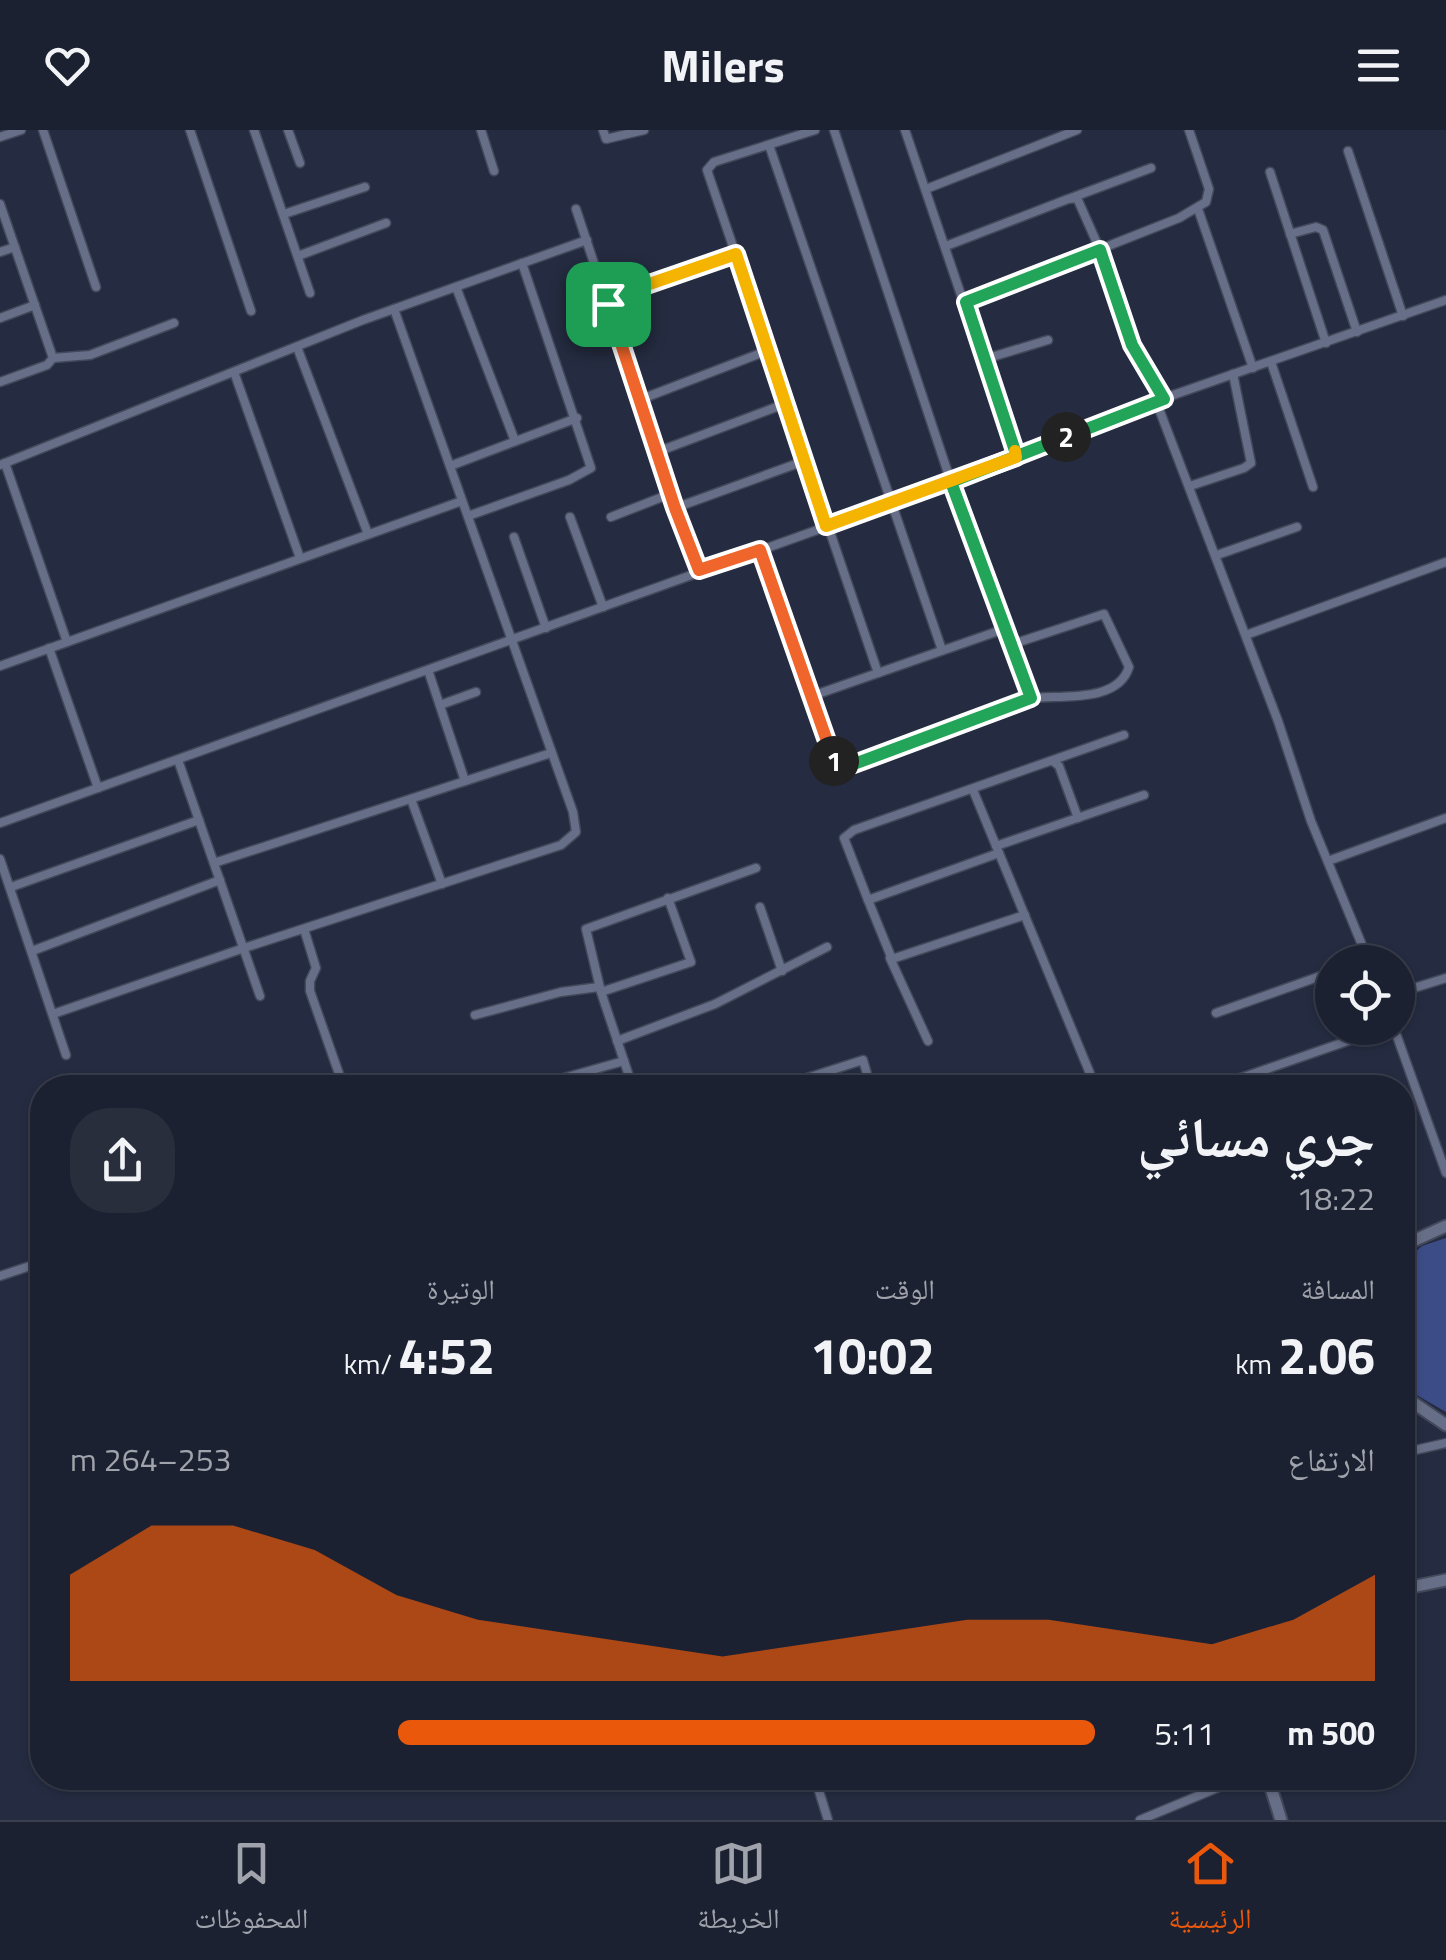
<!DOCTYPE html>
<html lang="ar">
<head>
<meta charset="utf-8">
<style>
  body { margin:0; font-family:"Titillium Web","Noto Naskh Arabic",sans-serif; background:#292e3d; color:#f1f3f6; direction:rtl; height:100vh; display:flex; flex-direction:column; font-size:38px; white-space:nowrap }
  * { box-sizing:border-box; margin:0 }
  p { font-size:32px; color:#a0a3ab }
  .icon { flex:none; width:55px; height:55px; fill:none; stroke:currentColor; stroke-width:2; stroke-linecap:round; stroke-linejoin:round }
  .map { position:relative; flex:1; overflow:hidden; direction:ltr }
  .details { position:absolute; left:30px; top:945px; width:1385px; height:715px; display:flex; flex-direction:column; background:#1c2131; border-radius:40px; box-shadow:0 2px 8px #0004,0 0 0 2px #3a3e4d; direction:rtl }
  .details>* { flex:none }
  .controls { position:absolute; left:1315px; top:815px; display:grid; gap:20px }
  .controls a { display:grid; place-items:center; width:100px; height:100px; border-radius:50%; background:#1c2131; box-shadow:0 2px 8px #0004,0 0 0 2px #3a3e4d; font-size:50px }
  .pin { position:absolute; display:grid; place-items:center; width:85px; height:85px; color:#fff; margin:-42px; border-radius:20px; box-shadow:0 5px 15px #0006 }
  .km { position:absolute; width:50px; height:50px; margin:-25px; border-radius:50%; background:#222; color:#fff; font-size:28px; line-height:50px; text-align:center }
  .round { display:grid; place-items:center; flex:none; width:105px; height:105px; border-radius:40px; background:#292e3d }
  .headline { display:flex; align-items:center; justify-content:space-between; height:170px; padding:0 40px }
  h1 { font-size:55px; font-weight:700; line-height:75px }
  .figures { display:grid; grid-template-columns:repeat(3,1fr); gap:15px; height:170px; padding:10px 40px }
  .figures div { display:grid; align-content:center }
  .figures b { font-size:50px; font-weight:700 }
  .figures small { font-size:28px; font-weight:400 }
  .figures p { font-size:28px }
  .chart { height:280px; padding:20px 40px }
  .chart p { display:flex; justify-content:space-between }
  .chart svg { width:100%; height:180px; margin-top:10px; fill:#ea580c; opacity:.7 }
  ul { padding:0 40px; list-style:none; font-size:32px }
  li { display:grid; grid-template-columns:160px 120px 1fr; align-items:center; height:75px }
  li i { height:25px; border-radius:12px; background:#ea580c }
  header { display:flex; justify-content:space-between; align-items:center; height:130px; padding:0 40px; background:#1c2131; font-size:45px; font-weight:700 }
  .tab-bar { display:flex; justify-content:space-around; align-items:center; height:140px; border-top:2px solid #3a3e4d; background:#1c2131; font-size:28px; color:#a0a3ab }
  .tab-bar a { display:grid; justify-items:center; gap:5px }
  .tab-bar .selected { color:#ea580c }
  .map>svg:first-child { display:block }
  .green { fill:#3c4c87 }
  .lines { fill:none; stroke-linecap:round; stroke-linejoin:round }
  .minor-casing { stroke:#43495b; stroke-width:11 }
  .secondary-casing { stroke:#43495b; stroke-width:15 }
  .minor { stroke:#676f88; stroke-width:8 }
  .secondary { stroke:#676f88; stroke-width:11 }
  .split-1-casing { stroke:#fff; stroke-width:20 }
  .split-2-casing { stroke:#fff; stroke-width:20 }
  .split-3-casing { stroke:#fff; stroke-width:20 }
  .split-4-casing { stroke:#fff; stroke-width:20 }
  .split-1 { stroke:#f0652b; stroke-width:12 }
  .split-2 { stroke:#22a559; stroke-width:12 }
  .split-3 { stroke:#22a559; stroke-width:12 }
  .split-4 { stroke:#f5b400; stroke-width:12 }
</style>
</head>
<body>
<header><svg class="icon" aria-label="menu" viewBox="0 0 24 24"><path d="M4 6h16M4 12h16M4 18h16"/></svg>Milers<svg class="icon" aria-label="heart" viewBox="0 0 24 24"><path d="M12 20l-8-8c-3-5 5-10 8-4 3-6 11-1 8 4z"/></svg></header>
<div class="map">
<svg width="1446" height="1690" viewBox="0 0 1446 1690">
  <rect width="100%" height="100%" fill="#252c41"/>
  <polygon class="green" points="1446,1108 1446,1282 1415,1264 1403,1251 1402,1133 1422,1116"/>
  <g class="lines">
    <defs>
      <g id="minor">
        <polyline points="43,0 96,157"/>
        <polyline points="190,0 251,181"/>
        <polyline points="254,0 310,163"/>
        <polyline points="288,0 300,33"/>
        <polyline points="481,0 494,41"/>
        <polyline points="603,0 606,9 644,0"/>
        <polyline points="815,0 714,32 707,40 878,543"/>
        <polyline points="905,0 1016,327"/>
        <polyline points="0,7 21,0"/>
        <polyline points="769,15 942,520"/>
        <polyline points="1348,21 1403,186"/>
        <polyline points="1270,42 1326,213"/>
        <polyline points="926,59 1077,0"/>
        <polyline points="1071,68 1151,38"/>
        <polyline points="0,74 53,228 47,235 0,252"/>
        <polyline points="576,79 675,378 699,439"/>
        <polyline points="1198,79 1253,238"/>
        <polyline points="284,84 365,57"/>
        <polyline points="1290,104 1316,97 1323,100 1357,202"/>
        <polyline points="946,116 1068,69 1077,68 1100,120 1132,215 1164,269"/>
        <polyline points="0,122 15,117"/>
        <polyline points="298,126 386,93"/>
        <polyline points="456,157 515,311"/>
        <polyline points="606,169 736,124"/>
        <polyline points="966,172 1179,88 1206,72 1209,59 1189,0"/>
        <polyline points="0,188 35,175"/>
        <polyline points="297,217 368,404"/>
        <polyline points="53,228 90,225 174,193"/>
        <polyline points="985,229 1048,210"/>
        <polyline points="1271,232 1313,357"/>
        <polyline points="234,242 300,428"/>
        <polyline points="639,270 769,220"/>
        <polyline points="657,322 787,273"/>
        <polyline points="5,333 67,512"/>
        <polyline points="0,335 363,190 587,110"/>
        <polyline points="450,336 577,288"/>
        <polyline points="1190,356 1244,338 1251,333 1233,244"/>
        <polyline points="675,378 807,330"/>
        <polyline points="468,386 569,350 591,338 522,133"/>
        <polyline points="570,387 603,477"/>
        <polyline points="611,387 670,364"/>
        <polyline points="514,407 546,498"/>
        <polyline points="761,420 838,638 1031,568 951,352 834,0"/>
        <polyline points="1217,425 1297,397"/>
        <polyline points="1246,505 1446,432"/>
        <path d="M 1013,514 L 1104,484 L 1129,537 C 1118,573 1062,565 1031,568"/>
        <polyline points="49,518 98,658"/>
        <polyline points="0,536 462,371"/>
        <polyline points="428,540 465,651"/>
        <polyline points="812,566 1007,498"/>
        <polyline points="440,575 476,562"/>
        <polyline points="178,630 260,866"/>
        <polyline points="1054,632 1059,636 1078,688"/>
        <polyline points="973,660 1096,958"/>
        <polyline points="411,669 442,754"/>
        <polyline points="0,693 951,352 1156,271"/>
        <polyline points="996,716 1144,665"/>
        <polyline points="999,723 868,770 844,708 854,700 1124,605"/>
        <polyline points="0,729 66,925"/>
        <polyline points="1328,731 1446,688"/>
        <polyline points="214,733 551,623"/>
        <polyline points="11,757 199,690"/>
        <polyline points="868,770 892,829 1025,785"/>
        <polyline points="760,777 782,841"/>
        <polyline points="304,799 316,838 310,851 310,861 344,958"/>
        <polyline points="32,821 220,750"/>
        <polyline points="890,828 928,911"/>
        <polyline points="1369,832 1311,691 1278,591 1156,271 1446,170"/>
        <polyline points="601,862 691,832 668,768"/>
        <polyline points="1398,863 1446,848"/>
        <polyline points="1216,883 1332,842"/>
        <polyline points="53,884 244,818 561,715 576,702 573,682 394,179"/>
        <polyline points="475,885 561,862 599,857"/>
        <polyline points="1394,898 1446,1043"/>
        <polyline points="617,911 715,874 827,817"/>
        <polyline points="528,958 624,931"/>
        <polyline points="633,958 601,862 586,799 756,738"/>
        <polyline points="776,958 863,930 871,958"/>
        <polyline points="1212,958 1385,898"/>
        <polyline points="0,1146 42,1132"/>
        <polyline points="1402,1323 1446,1313"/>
        <polyline points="815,1648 828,1690"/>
        <polyline points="1140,1690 1241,1648"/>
      </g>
      <g id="secondary">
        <polyline points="1402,1116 1446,1096"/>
        <polyline points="1402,1265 1446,1295"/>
        <polyline points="1402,1459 1446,1450"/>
        <polyline points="1268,1648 1281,1690"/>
      </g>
    </defs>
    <use href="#minor" class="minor-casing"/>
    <use href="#secondary" class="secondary-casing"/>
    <use href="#minor" class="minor"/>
    <use href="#secondary" class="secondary"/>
  </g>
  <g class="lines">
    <defs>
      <polyline id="split-1" points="608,174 675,378 699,440 760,420 834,631"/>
      <polyline id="split-2" points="834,631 838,638 846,637 1031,568 951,352 1066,307"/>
      <polyline id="split-3" points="1015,321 966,172 1100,120 1132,215 1164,269 1066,307"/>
      <polyline id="split-4" points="608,174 606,169 736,124 826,396 1016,327 1015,321"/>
    </defs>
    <use href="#split-1" class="split-1-casing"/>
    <use href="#split-2" class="split-2-casing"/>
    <use href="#split-3" class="split-3-casing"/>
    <use href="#split-4" class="split-4-casing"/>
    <use href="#split-1" class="split-1"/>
    <use href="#split-2" class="split-2"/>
    <use href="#split-3" class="split-3"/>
    <use href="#split-4" class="split-4"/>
  </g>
</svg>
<div class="controls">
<a><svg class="icon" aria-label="locate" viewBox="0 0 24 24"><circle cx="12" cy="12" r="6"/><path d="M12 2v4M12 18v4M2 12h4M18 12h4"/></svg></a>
</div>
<div class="pin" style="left:608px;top:174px;background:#1e9e55"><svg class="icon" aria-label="arrive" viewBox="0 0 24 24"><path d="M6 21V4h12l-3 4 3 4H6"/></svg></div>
<b class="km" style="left:834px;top:631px">1</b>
<b class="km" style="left:1066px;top:307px">2</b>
<section class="details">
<div class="headline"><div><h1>جري مسائي</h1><p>18:22</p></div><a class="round"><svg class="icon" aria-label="share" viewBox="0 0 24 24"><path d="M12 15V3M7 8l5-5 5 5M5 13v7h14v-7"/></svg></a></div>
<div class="figures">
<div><p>المسافة</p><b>2.06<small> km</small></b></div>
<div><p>الوقت</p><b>10:02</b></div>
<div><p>الوتيرة</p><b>4:52<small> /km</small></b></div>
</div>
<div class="chart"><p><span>الارتفاع</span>253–264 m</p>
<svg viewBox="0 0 160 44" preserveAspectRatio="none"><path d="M0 44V18L10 6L20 6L30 12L40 23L50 29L60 32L70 35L80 38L90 35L100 32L110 29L120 29L130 32L140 35L150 29L160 18V44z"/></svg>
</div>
<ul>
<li><b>500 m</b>5:11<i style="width:68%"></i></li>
</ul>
</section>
</div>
<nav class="tab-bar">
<a class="selected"><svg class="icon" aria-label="home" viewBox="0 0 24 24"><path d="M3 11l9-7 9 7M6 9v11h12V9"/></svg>الرئيسية</a>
<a><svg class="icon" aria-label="map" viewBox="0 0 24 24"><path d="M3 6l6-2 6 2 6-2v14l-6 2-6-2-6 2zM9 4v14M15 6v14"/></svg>الخريطة</a>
<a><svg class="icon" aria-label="saved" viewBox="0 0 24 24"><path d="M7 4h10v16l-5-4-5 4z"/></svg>المحفوظات</a>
</nav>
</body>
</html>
